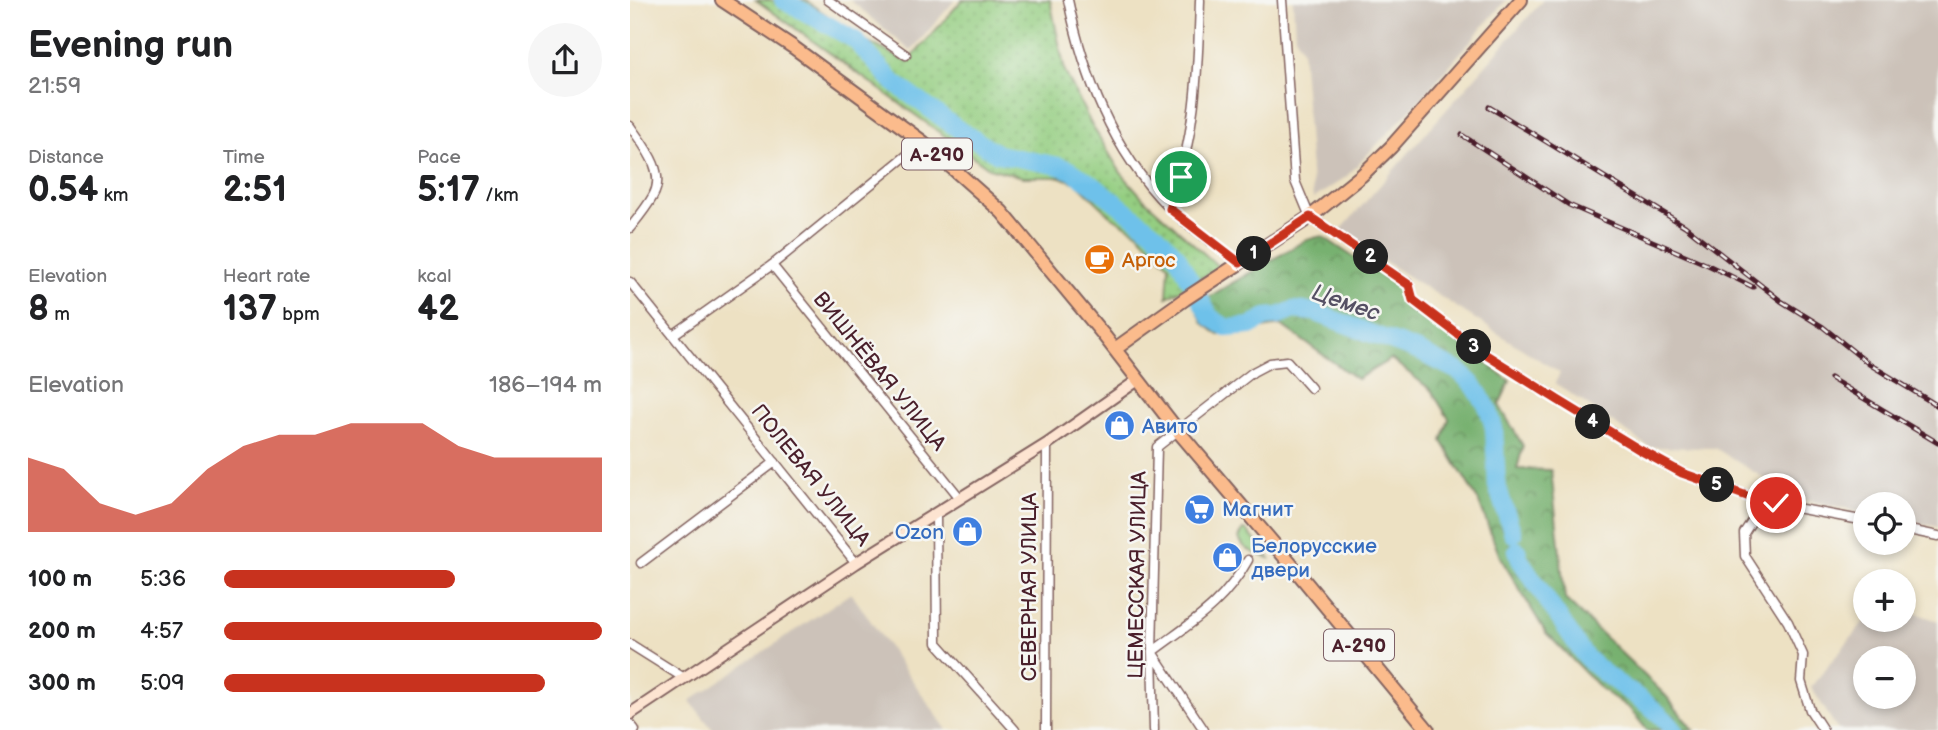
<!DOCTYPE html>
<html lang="en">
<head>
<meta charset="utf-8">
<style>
  body { margin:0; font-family:"Balsamiq Sans",sans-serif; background:#f6f6f6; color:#202124; height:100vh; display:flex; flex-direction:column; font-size:26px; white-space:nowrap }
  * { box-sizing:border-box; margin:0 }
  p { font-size:23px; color:#757577 }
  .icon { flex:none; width:38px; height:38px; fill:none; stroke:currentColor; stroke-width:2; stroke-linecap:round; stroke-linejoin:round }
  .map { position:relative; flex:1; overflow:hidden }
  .side { display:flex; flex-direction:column; background:#fff; width:630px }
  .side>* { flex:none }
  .buttons { position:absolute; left:1223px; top:492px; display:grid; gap:14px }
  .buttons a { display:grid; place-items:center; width:63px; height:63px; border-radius:50%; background:#fff; box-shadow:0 4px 10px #0003; font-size:35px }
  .pin { position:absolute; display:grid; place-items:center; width:60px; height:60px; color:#fff; margin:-30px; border:4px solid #fff; border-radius:50%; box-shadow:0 2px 7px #0007 }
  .km { position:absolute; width:35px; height:35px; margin:-18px; border-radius:50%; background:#222; color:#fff; font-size:19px; line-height:35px; text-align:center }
  .round { display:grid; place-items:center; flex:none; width:74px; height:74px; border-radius:37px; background:#f6f6f6 }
  .head { display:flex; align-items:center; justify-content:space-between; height:119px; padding:0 28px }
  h1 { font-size:38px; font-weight:600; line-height:52px }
  .figures { display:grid; grid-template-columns:repeat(3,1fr); gap:10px; height:119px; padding:7px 28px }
  .figures div { display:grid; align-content:center }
  .figures b { font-size:35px; font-weight:600 }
  .figures small { font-size:19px; font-weight:400 }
  .figures p { font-size:19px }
  .chart { height:196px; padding:14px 28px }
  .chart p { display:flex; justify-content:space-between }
  .chart svg { width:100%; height:126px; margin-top:7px; fill:#c8321e; opacity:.7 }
  ul { padding:0 28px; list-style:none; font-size:23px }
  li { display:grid; grid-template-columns:112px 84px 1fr; align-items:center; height:52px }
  li i { height:18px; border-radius:9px; background:#c8321e }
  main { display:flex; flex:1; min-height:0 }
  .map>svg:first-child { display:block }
  .industrial { fill:#ccc2b9; fill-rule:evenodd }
  .green { fill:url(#green-dots); stroke:#6f7656; stroke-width:2 }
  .forest { fill:url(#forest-crowns); stroke:#60684d; stroke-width:2 }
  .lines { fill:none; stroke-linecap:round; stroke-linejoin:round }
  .river { stroke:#6ec1ea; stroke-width:18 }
  .minor-casing { stroke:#836360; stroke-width:11 }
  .tertiary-casing { stroke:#836360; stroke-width:13 }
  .secondary-casing { stroke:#836360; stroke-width:14 }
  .primary-casing { stroke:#836360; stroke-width:16 }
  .trunk-casing { stroke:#836360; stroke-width:16 }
  .minor { stroke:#fff; stroke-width:8 }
  .tertiary { stroke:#fff; stroke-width:10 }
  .secondary { stroke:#fde4d1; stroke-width:10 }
  .primary { stroke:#fbbb8c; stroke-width:12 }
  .trunk { stroke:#fbbb8c; stroke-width:12 }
  .rail-casing { stroke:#4a1f2b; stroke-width:5 }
  .rail { stroke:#f6f6f2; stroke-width:2.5; stroke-dasharray:8; stroke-linecap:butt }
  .route-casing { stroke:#fff; stroke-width:14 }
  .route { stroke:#c8321e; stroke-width:9 }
  .labels { text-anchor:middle; stroke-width:5; stroke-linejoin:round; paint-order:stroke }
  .shield { fill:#f6f6f2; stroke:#7e6067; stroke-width:2 }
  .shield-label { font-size:19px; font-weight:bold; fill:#4a1f2b }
  .food-label { font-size:21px; fill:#c56008; stroke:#f6f6f2; text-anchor:start }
  .street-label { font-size:21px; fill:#4a1f2b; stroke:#f6f6f2 }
  .shop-label { font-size:21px; fill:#366cbe; stroke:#f6f6f2; text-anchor:start }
  .water-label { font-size:23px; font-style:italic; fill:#555064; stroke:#f6f6f2 }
</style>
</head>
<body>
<main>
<section class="side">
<div class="head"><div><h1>Evening run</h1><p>21:59</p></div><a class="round"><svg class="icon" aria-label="share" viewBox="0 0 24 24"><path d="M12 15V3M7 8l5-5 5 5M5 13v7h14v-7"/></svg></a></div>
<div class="figures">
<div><p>Distance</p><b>0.54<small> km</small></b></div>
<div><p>Time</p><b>2:51</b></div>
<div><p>Pace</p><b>5:17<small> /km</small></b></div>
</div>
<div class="figures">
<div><p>Elevation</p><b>8<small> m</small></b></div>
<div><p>Heart rate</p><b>137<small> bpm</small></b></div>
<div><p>kcal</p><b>42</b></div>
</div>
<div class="chart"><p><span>Elevation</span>186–194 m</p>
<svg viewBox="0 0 160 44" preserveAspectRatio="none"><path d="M0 44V18L10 22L20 34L30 38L40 34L50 22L60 14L70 10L80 10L90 6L100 6L110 6L120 14L130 18L140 18L150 18L160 18V44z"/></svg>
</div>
<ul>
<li><b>100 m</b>5:36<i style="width:61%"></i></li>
<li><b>200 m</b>4:57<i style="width:100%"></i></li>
<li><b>300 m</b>5:09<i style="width:85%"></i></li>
</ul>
</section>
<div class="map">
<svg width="1308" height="730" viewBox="0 0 1308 730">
  <defs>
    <pattern id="green-dots" width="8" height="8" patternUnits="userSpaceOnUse" patternTransform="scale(1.75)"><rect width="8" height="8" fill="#94ce81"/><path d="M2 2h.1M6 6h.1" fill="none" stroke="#81b070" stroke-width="1.8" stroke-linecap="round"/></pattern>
    <pattern id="forest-crowns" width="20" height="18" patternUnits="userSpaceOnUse" patternTransform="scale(1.75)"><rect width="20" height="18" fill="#77b16f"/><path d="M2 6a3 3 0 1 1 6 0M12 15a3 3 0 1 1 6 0" fill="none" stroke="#648f5b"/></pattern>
  </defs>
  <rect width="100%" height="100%" fill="#f6f6f2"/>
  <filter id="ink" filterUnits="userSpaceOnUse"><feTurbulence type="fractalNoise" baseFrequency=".0143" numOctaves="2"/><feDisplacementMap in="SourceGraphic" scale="14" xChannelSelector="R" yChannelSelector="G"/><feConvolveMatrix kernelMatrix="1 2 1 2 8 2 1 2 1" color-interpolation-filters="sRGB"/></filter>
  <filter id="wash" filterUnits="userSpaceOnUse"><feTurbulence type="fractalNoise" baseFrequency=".00686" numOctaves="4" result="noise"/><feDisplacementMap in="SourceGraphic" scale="28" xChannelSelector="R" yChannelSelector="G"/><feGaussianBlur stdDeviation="1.57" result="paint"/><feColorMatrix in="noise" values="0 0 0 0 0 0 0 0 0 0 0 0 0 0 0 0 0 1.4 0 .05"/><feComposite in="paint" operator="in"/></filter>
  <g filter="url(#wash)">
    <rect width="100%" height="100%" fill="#ede1c3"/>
    <g class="industrial">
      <polygon points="220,0 325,0 281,51"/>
      <polygon points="663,0 876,0 794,95 716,177 683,199 672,49 665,35"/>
      <polygon points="913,0 1308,0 1308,527 1274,520 1274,504 1236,504 1235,512 1166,498 1085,448 1019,447 925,383 930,373 709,232"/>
      <polygon points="221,593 317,730 83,730 60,701"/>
      <path d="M 1274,609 L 1308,621 L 1308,730 L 1208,730 L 1181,687 L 1236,619 L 1274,620 ZM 1236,658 L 1274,658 L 1274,696 L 1236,696 Z"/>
    </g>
    <g class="green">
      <polygon points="126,0 175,0 230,38 278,62 332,0 420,0 435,72 460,122 491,173 513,198 590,268 537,297 539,265 508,233 481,216 447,183 430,177 393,177 359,168"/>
      <path d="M 613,530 L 617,530 L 639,558 C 626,553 614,552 609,538 Z"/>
    </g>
    <polygon class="forest" points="692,236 771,289 777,309 825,339 880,381 869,405 893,446 887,469 921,470 935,599 1036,696 1063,730 1017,730 1000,709 971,689 916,633 870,557 848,500 812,441 819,419 801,390 761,359 727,379 651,325 589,335 573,323 565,305 676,240"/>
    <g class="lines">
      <g class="river">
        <polyline points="153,0 225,40 264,83 328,129 368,154 429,166 440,170 462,184 526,234 547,256 580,317 597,328 621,326 636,317 649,316 663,310 684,312 790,352 830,372 844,386 858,408 864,428 867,486 883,534"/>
        <path d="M 887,550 L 890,560 L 954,655 C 980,684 1020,699 1044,730"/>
      </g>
    </g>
  </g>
  <g filter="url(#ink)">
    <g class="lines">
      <defs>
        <g id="minor">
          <polyline points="198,0 276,55"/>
          <path d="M 438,0 C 454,76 482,150 538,207 C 559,228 587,244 610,263"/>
          <polyline points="652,0 665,181 680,217 779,284 783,300 850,351 1010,450 1052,473 1134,502 1236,521"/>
          <path d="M 0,126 C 13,145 37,172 23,196 C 17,207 8,218 0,228"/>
          <path d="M 540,209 C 565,139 568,74 570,0"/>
          <polyline points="142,265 330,498"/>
          <polyline points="0,282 226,563"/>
          <polyline points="43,335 142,265 293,142"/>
          <polyline points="1134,502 1114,533 1115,556 1158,622 1173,655 1171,681 1180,710 1193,730"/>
          <polyline points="306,513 307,643 385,730"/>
          <polyline points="1274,529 1308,536"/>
          <polyline points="11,563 145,462"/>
          <polyline points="0,644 54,678"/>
          <polyline points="416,730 417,444"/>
          <polyline points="524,730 522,652 527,447 623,372 640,363 657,361 681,388"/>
          <path d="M 574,730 L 522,652 C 562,622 593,605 618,560"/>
        </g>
        <polyline id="tertiary" points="0,725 4,730"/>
        <polyline id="secondary" points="0,714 226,563 417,444 508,380"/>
        <polyline id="primary" points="485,349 555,299 680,217 732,175 761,147 891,0"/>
        <polyline id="trunk" points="92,0 163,47 293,142 372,212 472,333 548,431 659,562 798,730"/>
      </defs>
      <use href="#minor" class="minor-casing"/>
      <use href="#tertiary" class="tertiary-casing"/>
      <use href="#secondary" class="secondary-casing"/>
      <use href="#primary" class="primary-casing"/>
      <use href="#trunk" class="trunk-casing"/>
      <use href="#minor" class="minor"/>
      <use href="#tertiary" class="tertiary"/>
      <use href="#secondary" class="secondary"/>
      <use href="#primary" class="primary"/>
      <use href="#trunk" class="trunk"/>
      <defs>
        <g id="rail">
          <polyline points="859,107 1055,226 1151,301 1193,327 1239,364 1308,406"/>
          <polyline points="832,135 939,205 1078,265 1123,287"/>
          <polyline points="1200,378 1308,443"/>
        </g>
      </defs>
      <use href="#rail" class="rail-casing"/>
      <use href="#rail" class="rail"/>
    </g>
  </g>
  <g class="lines" filter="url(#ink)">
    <defs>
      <polyline id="route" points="551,177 540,209 610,263 680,217 779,285 783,300 850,351 928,400 1010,450 1052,473 1134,502 1146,503"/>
    </defs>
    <use href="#route" class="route-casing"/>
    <use href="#route" class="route"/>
  </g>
  <defs>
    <symbol id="cafe-disc" viewBox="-11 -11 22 22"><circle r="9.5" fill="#e8710a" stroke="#f6f6f2"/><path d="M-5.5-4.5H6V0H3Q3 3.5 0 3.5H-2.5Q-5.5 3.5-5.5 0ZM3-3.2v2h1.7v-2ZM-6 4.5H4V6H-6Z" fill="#fff"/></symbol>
    <symbol id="shop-disc" viewBox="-11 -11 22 22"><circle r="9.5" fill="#3f7fe0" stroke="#f6f6f2"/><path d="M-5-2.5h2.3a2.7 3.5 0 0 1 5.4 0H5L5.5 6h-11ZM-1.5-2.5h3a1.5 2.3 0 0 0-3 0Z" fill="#fff"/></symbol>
    <symbol id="supermarket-disc" viewBox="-11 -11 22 22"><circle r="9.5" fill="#3f7fe0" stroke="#f6f6f2"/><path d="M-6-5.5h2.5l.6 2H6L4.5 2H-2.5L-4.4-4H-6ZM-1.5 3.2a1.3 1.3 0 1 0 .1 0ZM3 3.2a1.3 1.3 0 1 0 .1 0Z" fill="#fff"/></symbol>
  </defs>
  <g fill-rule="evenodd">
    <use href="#cafe-disc" x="452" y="242" width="35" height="35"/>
    <use href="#shop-disc" x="472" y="408" width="35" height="35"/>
    <use href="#supermarket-disc" x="552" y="492" width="35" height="35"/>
    <use href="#shop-disc" x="320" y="514" width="35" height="35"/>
    <use href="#shop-disc" x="580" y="540" width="35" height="35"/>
  </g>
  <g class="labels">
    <g class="shield">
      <rect x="272" y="138.5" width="70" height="31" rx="5"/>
      <rect x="694" y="629.5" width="70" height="31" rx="5"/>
    </g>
    <g class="shield-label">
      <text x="307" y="161">А-290</text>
      <text x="729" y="652">А-290</text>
    </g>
    <g class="food-label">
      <text x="492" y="267">Аргос</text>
    </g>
    <g class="street-label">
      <text transform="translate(250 371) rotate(51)" y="7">ВИШНЁВАЯ УЛИЦА</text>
      <text transform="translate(181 475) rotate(51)" y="7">ПОЛЕВАЯ УЛИЦА</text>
      <text transform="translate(507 575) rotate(-89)" y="7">ЦЕМЕССКАЯ УЛИЦА</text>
      <text transform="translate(399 587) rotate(-90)" y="7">СЕВЕРНАЯ УЛИЦА</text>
    </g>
    <g class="shop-label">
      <text x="512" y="433">Авито</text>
      <text x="592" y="516">Магнит</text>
      <text x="314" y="539" text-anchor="end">Ozon</text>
      <text x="621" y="553">Белорусские<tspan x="621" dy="24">двери</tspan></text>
    </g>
    <g class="water-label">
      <text transform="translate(716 302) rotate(19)" y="8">Цемес</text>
    </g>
  </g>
</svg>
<div class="buttons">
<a><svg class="icon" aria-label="locate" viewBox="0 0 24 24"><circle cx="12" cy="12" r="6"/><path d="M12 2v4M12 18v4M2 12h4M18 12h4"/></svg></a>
<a>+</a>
<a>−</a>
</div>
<div class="pin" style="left:551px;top:177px;background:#1e9e55"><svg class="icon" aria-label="arrive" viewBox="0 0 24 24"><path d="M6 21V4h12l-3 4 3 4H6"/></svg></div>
<div class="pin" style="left:1146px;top:503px;background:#d93025"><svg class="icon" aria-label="check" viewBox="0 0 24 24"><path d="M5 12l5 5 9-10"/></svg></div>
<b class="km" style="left:624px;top:254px">1</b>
<b class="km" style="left:741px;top:257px">2</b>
<b class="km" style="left:844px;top:347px">3</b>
<b class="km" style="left:963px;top:422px">4</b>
<b class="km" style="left:1087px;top:485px">5</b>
</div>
</main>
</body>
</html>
